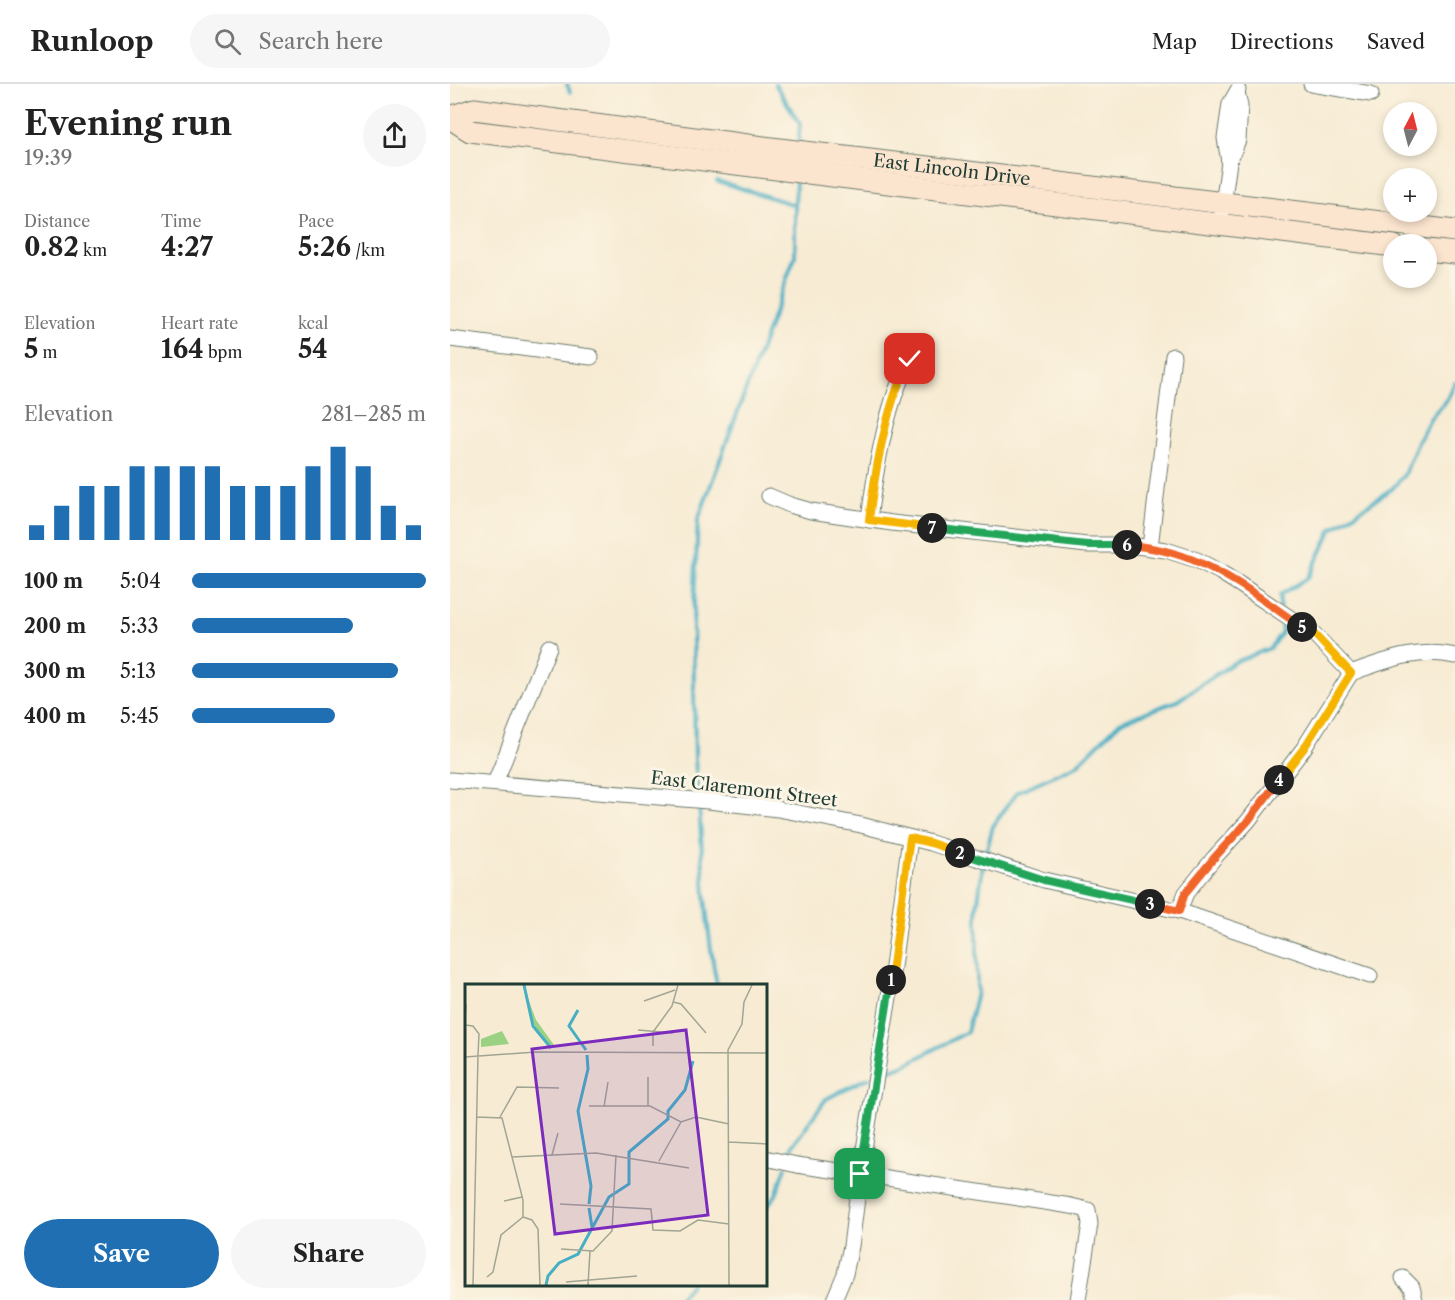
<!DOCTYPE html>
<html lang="en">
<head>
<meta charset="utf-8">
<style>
  body { margin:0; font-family:"Libre Caslon Text",serif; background:#f6f6f6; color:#222; height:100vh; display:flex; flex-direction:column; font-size:22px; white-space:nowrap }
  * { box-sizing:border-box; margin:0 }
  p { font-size:20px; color:#767676 }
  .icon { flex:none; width:33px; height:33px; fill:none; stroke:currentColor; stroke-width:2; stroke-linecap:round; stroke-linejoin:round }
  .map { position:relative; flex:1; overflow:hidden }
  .details { display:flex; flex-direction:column; background:#fff; width:450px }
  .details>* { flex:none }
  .needle { width:39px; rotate:7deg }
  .tools { position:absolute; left:933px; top:18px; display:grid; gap:12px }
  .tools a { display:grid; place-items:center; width:54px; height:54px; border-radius:50%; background:#fff; box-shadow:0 3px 9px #0003; font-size:30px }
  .pin { position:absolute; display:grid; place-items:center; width:51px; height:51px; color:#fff; margin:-26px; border-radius:12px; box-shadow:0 3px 9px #0006 }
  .km { position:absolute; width:30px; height:30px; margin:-15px; border-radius:50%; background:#222; color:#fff; font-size:16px; line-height:30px; text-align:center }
  .round { display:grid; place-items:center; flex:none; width:63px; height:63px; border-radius:32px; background:#f6f6f6 }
  .headline { display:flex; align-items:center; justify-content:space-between; height:102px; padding:0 24px }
  h1 { font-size:33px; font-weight:800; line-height:45px }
  .metrics { display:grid; grid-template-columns:repeat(3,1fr); gap:9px; height:102px; padding:6px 24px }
  .metrics div { display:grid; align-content:center }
  .metrics b { font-size:26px; font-weight:800 }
  .metrics small { font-size:16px; font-weight:400 }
  .metrics p { font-size:16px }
  .chart { height:168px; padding:12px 24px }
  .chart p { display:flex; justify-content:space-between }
  .chart svg { width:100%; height:108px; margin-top:6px; stroke:#1f6fb2; stroke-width:6 }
  .primary-button { display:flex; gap:12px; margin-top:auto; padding:12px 24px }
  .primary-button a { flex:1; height:69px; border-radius:36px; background:#1f6fb2; color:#fff; font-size:24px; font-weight:800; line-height:69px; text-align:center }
  .primary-button a+a { background:#f6f6f6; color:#222 }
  ul { padding:0 24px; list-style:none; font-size:20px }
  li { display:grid; grid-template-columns:96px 72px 1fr; align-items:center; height:45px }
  li i { height:15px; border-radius:8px; background:#1f6fb2 }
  header { display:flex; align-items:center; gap:36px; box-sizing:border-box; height:84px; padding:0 30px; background:#fff; border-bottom:2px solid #e0e0e0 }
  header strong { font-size:28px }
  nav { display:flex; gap:33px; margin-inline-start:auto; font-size:21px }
  .search { width:420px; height:54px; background:#f6f6f6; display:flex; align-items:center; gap:15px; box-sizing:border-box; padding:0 21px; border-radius:33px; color:#767676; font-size:22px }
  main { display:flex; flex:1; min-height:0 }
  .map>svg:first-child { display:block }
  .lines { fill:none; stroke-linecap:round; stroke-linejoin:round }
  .stream { stroke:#46afc4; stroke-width:4 }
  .street-casing { stroke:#6b7a6c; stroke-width:17 }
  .secondary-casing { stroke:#6b7a6c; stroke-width:23 }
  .street { stroke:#fff; stroke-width:15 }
  .secondary { stroke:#fce5cf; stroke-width:21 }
  .split-1-casing { stroke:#fff; stroke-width:12 }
  .split-2-casing { stroke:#fff; stroke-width:12 }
  .split-3-casing { stroke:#fff; stroke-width:12 }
  .split-4-casing { stroke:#fff; stroke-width:12 }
  .split-5-casing { stroke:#fff; stroke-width:12 }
  .split-6-casing { stroke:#fff; stroke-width:12 }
  .split-7-casing { stroke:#fff; stroke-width:12 }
  .split-8-casing { stroke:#fff; stroke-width:12 }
  .split-1 { stroke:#22a559; stroke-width:8 }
  .split-2 { stroke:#f5b400; stroke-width:8 }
  .split-3 { stroke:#22a559; stroke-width:8 }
  .split-4 { stroke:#f0652b; stroke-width:8 }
  .split-5 { stroke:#f5b400; stroke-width:8 }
  .split-6 { stroke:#f0652b; stroke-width:8 }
  .split-7 { stroke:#22a559; stroke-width:8 }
  .split-8 { stroke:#f5b400; stroke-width:8 }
  .labels { text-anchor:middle; stroke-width:6; stroke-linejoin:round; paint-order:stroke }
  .street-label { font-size:18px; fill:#1f3d34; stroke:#fcf5e5 }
  .inset-river { fill:none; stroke:#46afc4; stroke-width:3 }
  .inset-road { fill:none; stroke:#a1a593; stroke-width:1.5 }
  .view { fill:#7b2cbf; fill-opacity:0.15; stroke:#7b2cbf; stroke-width:3 }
  .inset-edge { fill:none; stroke:#1f3d34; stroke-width:3 }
</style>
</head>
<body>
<header>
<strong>Runloop</strong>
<div class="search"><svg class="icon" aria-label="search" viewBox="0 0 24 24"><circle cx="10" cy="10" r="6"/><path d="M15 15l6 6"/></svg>Search here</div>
<nav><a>Map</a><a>Directions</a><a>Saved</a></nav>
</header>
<main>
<section class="details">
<div class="headline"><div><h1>Evening run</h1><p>19:39</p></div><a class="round"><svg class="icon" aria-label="share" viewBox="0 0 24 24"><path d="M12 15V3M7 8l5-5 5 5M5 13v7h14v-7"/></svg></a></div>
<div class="metrics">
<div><p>Distance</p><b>0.82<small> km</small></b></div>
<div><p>Time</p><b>4:27</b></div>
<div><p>Pace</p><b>5:26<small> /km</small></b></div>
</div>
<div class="metrics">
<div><p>Elevation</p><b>5<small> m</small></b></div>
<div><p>Heart rate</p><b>164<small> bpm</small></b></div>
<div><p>kcal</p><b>54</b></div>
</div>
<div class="chart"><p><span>Elevation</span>281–285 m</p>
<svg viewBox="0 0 160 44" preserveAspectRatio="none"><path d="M5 44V38M15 44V30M25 44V22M35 44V22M45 44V14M55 44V14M65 44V14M75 44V14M85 44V22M95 44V22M105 44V22M115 44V14M125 44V6M135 44V14M145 44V30M155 44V38"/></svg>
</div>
<ul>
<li><b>100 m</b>5:04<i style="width:100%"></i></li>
<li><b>200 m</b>5:33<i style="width:69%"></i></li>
<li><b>300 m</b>5:13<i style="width:88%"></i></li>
<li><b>400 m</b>5:45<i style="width:61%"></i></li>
</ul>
<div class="primary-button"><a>Save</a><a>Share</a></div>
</section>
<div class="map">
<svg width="1005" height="1216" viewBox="0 0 1005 1216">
  <rect width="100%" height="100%" fill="#fcf5e5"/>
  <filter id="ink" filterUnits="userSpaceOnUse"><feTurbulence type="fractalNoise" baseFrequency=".0167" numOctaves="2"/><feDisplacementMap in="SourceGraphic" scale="12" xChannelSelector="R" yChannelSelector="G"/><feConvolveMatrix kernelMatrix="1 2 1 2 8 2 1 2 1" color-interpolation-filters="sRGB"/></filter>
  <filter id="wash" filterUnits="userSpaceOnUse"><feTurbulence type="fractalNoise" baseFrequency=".008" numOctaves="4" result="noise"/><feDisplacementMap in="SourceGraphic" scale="24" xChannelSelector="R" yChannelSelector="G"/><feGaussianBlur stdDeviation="1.35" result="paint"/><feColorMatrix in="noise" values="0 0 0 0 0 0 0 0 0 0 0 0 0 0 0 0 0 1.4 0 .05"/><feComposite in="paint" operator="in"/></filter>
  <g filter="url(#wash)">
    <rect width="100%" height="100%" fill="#f7ebd3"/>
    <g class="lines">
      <g class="stream">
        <polyline points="117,0 120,8"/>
        <polyline points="325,0 350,40 348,61"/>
        <polyline points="267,97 345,121"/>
        <polyline points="830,523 830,511 858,494 882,445 943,404 954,391 969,356 980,335 997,315 1005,299"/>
        <polyline points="248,713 245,675 243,539 248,436 345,172 345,121 346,96"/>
        <path d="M 249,720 C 253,781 255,841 267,901"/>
        <polyline points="535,773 543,742 567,708 627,681 670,638 727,617 783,579 820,564 832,548 831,534"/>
        <polyline points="430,990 455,981 517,948 527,909 527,825 533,781"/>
        <polyline points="338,1076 342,1062 376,1015 413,996 420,994"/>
        <polyline points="315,1124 326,1111 336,1083"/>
        <polyline points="228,1216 241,1200"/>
      </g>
    </g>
  </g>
  <g filter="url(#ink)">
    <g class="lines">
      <defs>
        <g id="street">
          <polyline points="861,0 921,10"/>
          <polyline points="779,78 775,54 780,20 788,6"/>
          <polyline points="772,128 779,78 788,56 790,22 787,8"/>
          <polyline points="0,255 141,273"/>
          <path d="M 319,412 L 340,421 L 361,427 L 442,439 L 637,461 L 679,461 L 716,466 L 747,476 L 770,488 L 792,502 L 864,550 L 901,589 C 934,577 970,563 1005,572"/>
          <path d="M 419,436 C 424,395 431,353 444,313 C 448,300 454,288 460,275"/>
          <polyline points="700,463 723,272"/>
          <polyline points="0,696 258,717 328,725 411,741 481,759 594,796 729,827 920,892"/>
          <polyline points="45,699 99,563"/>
          <polyline points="729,827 736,809 764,774 798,737 854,664 901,589"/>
          <polyline points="315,1074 347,1081 430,1093 621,1122 638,1126 640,1140 628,1216"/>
          <polyline points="953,1194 962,1203 965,1216"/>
          <polyline points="384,1216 395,1190 401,1162 410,1090 439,913 460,754"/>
        </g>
        <g id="secondary">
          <path id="s1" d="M 0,33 L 24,25 L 313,63 L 1005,147"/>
          <polyline points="0,34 20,47 944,162"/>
          <polyline points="976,166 1005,169"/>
        </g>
      </defs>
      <use href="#street" class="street-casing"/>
      <use href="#secondary" class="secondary-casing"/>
      <use href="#street" class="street"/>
      <use href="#secondary" class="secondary"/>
    </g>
  </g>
  <g class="lines" filter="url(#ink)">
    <defs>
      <polyline id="split-1" points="410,1090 441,896"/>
      <polyline id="split-2" points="441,896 460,754 481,759 510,769"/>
      <polyline id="split-3" points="510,769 594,796 700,820"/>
      <polyline id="split-4" points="700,820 729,827 735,809 764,774 798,737 829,696"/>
      <polyline id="split-5" points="829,696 854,664 901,589 864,550 852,543"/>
      <path id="split-6" d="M 677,461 C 751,466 794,503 852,543"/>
      <polyline id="split-7" points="482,444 637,461 677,461"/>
      <path id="split-8" d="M 460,275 C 454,288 448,300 444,313 C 431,353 424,395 419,436 L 482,444"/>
    </defs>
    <use href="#split-1" class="split-1-casing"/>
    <use href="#split-2" class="split-2-casing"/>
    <use href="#split-3" class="split-3-casing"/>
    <use href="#split-4" class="split-4-casing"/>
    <use href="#split-5" class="split-5-casing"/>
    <use href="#split-6" class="split-6-casing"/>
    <use href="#split-7" class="split-7-casing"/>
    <use href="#split-8" class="split-8-casing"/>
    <use href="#split-1" class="split-1"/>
    <use href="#split-2" class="split-2"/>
    <use href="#split-3" class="split-3"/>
    <use href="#split-4" class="split-4"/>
    <use href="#split-5" class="split-5"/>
    <use href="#split-6" class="split-6"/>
    <use href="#split-7" class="split-7"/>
    <use href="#split-8" class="split-8"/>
  </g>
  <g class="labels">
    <g class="street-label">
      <text dy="6" stroke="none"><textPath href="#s1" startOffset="507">East Lincoln Drive</textPath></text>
      <text transform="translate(294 705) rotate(7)" y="6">East Claremont Street</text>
    </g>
  </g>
  <g transform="translate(15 900)">
    <rect width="302" height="302" fill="#f7ebd3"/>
    <path d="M 58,1 L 71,36 L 89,61 L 82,61 L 65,34 ZM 37,47 L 44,60 L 16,63 L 16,55 Z" fill="#9bd183"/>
    <path class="inset-river" d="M 59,1 L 68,42 L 86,64M 113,26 L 104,42 L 121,66M 122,71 L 123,85 L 113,127 L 126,202 L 124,220M 124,224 L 127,243M 81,301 L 83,292 L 94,279 L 113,270 L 144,213 L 164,200 L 164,168 L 203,135 L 203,127 L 220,106 L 228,77"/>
    <path class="inset-road" d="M 179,17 L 210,6M 208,18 L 216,20 L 241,49M 0,38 L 1,20M 0,41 L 8,42 L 14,50 L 13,71M 173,46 L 208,49M 188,62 L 188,48 L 207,22 L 213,1M 0,73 L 71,68 L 302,69M 183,93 L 183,122M 124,122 L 185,122 L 216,138 L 231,133 L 264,140M 139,123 L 143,98M 12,133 L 37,134 L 58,216 L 58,233M 35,133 L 52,103 L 94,104M 264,158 L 302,160M 0,159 L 0,218M 87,171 L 93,149M 47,173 L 131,169 L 224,184M 194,177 L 216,138M 39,217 L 57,213M 95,220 L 186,225 L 188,246 L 215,247 L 233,236 L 264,240M 58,233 L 67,236 L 73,245 L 75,301M 96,265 L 128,267 L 147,247 L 151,171M 22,293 L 28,288 L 36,251 L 58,233M 101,298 L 172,292M 8,301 L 13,71M 123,301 L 125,267M 264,301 L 263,66 L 277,40 L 279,18 L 287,1"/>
    <path class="view" d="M 221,46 L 243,231 L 90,250 L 67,65 Z"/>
    <rect width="302" height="302" class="inset-edge"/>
  </g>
</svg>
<div class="tools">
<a><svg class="needle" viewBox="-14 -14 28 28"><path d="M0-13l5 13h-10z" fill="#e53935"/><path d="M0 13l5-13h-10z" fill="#767676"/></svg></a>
<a>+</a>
<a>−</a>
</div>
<div class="pin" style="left:410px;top:1090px;background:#1e9e55"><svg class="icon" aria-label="arrive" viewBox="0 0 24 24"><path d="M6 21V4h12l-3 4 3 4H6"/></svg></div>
<div class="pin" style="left:460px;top:275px;background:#d93025"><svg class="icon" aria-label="check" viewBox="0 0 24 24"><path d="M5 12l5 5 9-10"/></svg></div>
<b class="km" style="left:441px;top:896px">1</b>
<b class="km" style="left:510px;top:769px">2</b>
<b class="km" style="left:700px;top:820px">3</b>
<b class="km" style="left:829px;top:696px">4</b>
<b class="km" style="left:852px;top:543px">5</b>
<b class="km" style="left:677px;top:461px">6</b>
<b class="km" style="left:482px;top:444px">7</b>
</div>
</main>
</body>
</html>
